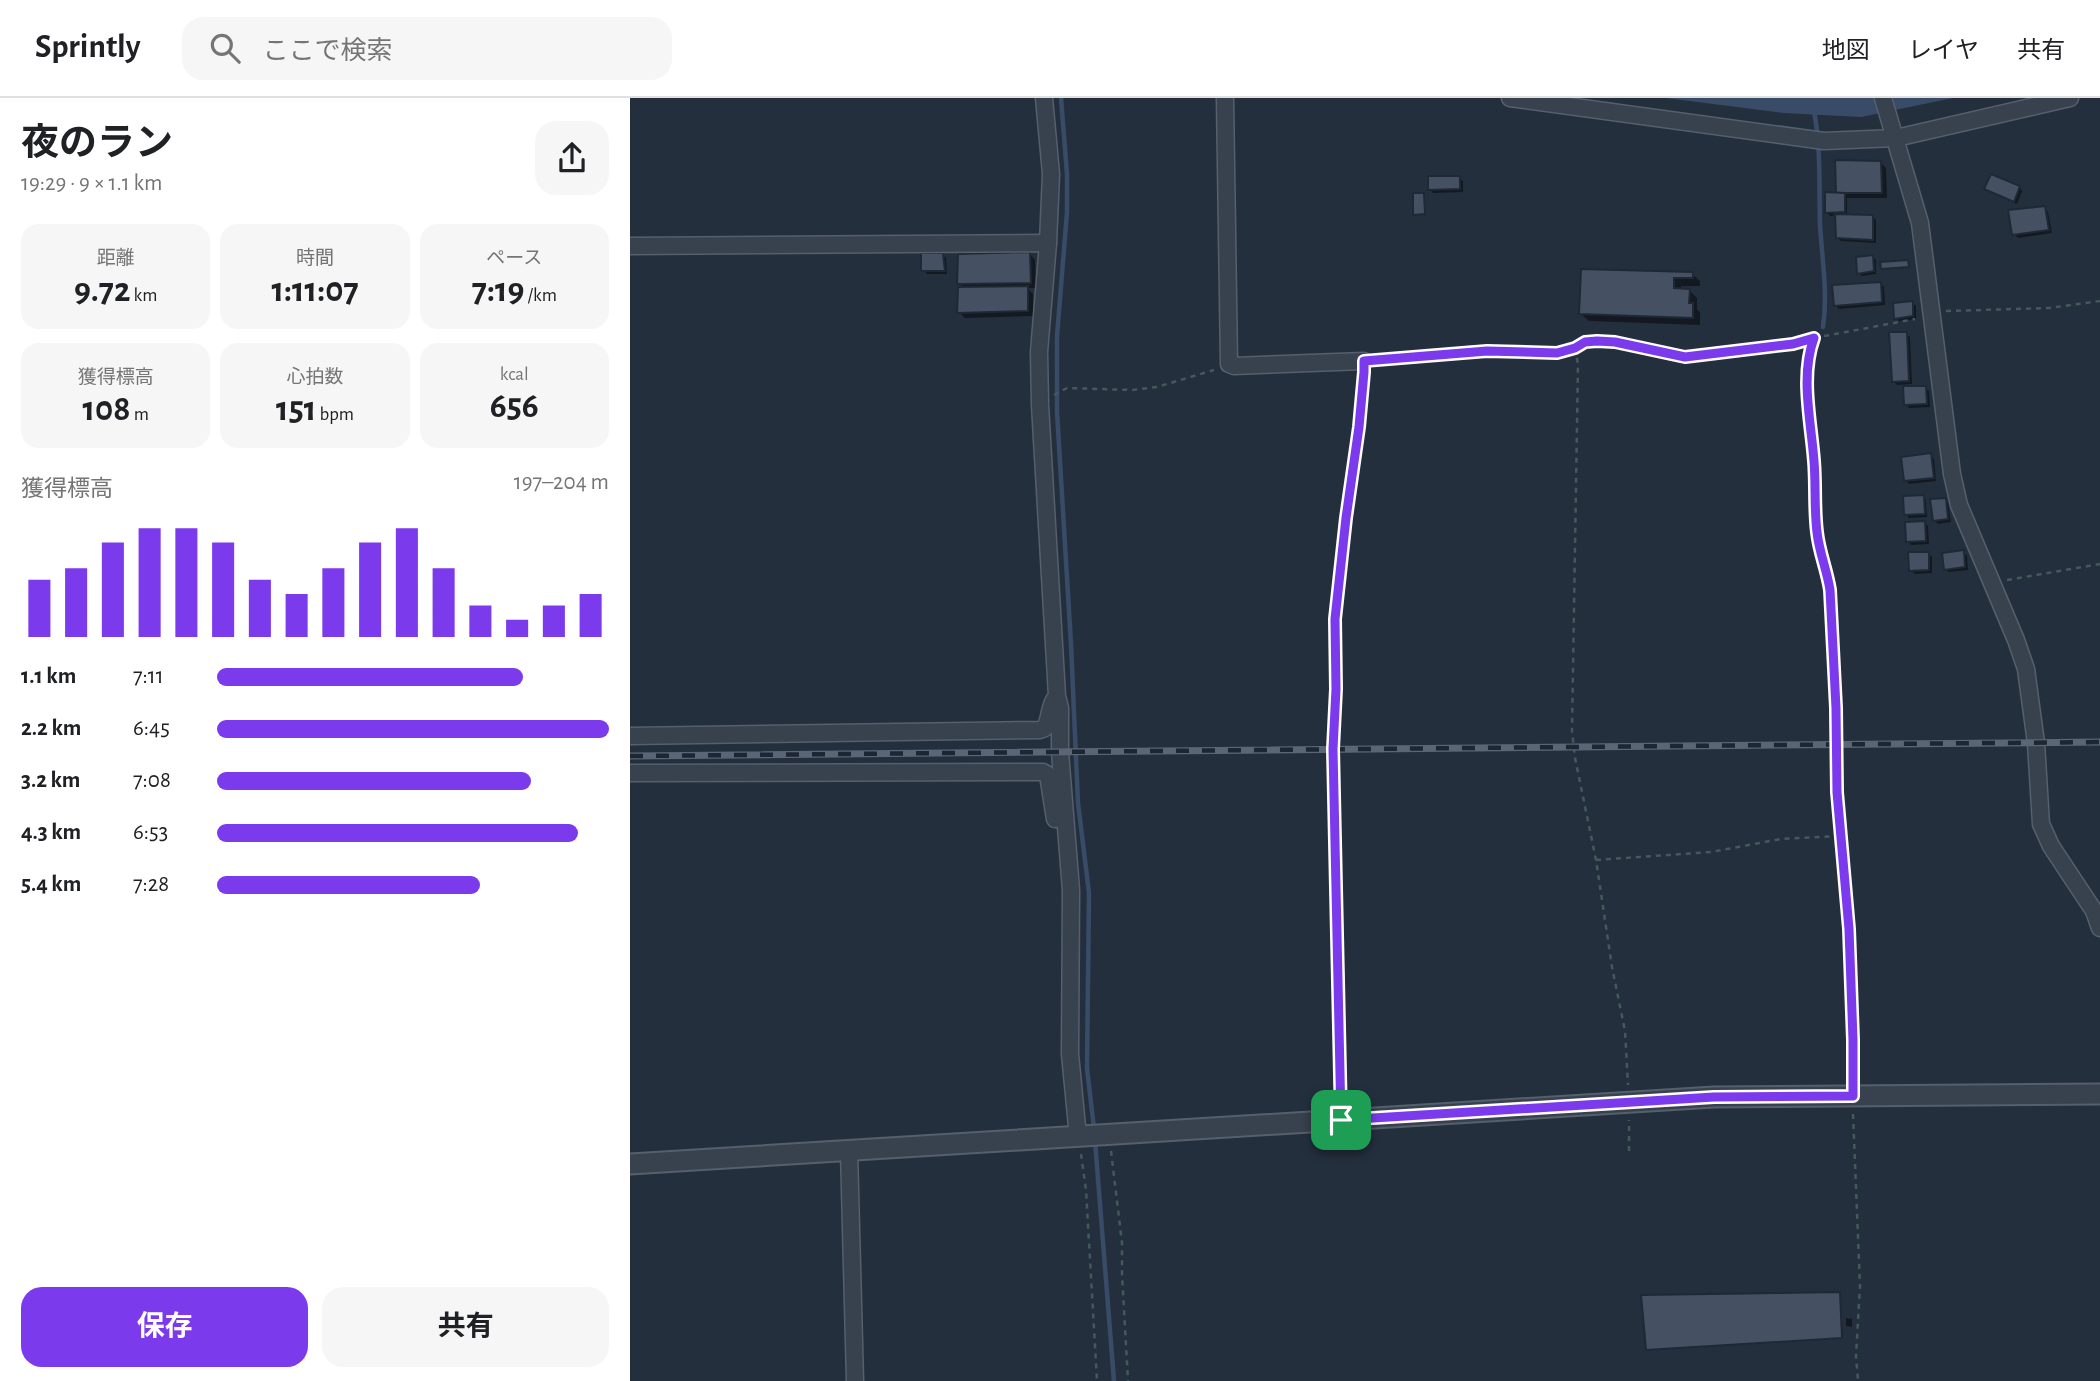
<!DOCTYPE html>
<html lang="ja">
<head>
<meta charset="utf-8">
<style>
  body { margin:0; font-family:"Alegreya Sans","Noto Sans JP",sans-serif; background:#f6f6f6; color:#202124; height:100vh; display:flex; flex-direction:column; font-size:26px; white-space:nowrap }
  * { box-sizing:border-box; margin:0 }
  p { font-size:23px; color:#757577 }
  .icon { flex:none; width:38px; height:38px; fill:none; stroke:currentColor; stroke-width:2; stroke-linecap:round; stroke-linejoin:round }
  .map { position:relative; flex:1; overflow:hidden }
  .side { display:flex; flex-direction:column; background:#fff; width:630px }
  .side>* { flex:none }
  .pin { position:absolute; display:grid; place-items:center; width:60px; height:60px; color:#fff; margin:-30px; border-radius:14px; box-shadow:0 4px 10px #0006 }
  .round { display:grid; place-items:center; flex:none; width:74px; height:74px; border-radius:21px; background:#f6f6f6 }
  .headline { display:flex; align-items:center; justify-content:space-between; height:119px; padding:0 21px }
  h1 { font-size:38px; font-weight:700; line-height:52px }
  .stats { display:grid; grid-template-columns:repeat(3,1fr); gap:10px; height:119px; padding:7px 21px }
  .stats div { display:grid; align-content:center; border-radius:18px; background:#f6f6f6; text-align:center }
  .stats b { font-size:35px; font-weight:700 }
  .stats small { font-size:19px; font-weight:400 }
  .stats p { font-size:19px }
  .chart { height:196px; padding:14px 21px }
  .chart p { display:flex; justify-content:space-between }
  .chart svg { width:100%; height:126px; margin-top:7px; stroke:#7c3aed; stroke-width:6 }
  .action { display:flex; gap:14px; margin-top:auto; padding:14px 21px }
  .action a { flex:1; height:80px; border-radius:21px; background:#7c3aed; color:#fff; font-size:28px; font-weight:700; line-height:80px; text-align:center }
  .action a+a { background:#f6f6f6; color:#202124 }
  ul { padding:0 21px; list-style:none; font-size:23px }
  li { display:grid; grid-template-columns:112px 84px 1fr; align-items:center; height:52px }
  li i { height:18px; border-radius:9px; background:#7c3aed }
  header { display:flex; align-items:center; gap:42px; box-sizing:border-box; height:98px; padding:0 35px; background:#fff; border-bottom:2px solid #e0e0e0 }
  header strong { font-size:33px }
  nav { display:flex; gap:38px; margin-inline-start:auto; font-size:24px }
  .search { width:490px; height:63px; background:#f6f6f6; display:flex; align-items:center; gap:18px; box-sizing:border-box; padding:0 24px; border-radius:21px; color:#757577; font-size:26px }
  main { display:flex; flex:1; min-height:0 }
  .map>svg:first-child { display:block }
  .water { fill:#394c67 }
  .shadow { fill:#0007 }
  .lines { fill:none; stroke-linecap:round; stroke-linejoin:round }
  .stream { stroke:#394c67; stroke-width:4.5 }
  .building { fill:#455162; stroke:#1f2835; stroke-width:2 }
  .minor-casing { stroke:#565f6c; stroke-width:19 }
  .tertiary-casing { stroke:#565f6c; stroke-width:23 }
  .path { stroke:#44595c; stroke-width:2.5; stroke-dasharray:5 5; stroke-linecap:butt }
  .minor { stroke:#38414e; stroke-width:16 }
  .tertiary { stroke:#38414e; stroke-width:19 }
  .rail-casing { stroke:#5a6575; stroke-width:7 }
  .rail { stroke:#1d2633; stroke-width:4.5; stroke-dasharray:13; stroke-linecap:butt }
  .route-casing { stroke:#fff; stroke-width:14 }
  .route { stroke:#7c3aed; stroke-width:9 }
</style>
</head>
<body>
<header>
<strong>Sprintly</strong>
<div class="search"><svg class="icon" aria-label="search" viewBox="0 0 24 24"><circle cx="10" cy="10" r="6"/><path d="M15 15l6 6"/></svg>ここで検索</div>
<nav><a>地図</a><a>レイヤ</a><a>共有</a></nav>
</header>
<main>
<section class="side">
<div class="headline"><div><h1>夜のラン</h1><p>19:29 · 9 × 1.1 km</p></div><a class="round"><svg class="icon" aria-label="share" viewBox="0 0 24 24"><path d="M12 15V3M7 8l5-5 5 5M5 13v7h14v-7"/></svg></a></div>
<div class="stats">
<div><p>距離</p><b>9.72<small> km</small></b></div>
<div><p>時間</p><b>1:11:07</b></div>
<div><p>ペース</p><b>7:19<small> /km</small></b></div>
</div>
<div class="stats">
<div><p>獲得標高</p><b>108<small> m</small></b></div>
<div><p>心拍数</p><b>151<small> bpm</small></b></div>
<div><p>kcal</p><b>656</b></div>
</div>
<div class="chart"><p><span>獲得標高</span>197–204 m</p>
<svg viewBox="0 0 160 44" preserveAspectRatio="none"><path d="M5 44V24M15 44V20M25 44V11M35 44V6M45 44V6M55 44V11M65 44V24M75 44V29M85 44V20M95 44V11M105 44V6M115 44V20M125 44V33M135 44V38M145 44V33M155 44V29"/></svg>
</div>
<ul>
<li><b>1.1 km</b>7:11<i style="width:78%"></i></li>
<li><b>2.2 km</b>6:45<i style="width:100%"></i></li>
<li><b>3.2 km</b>7:08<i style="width:80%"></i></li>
<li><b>4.3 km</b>6:53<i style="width:92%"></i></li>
<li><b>5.4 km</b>7:28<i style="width:67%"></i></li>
</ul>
<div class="action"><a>保存</a><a>共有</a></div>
</section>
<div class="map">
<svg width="1470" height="1283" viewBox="0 0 1470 1283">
  <rect width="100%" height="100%" fill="#242f3e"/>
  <polygon class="water" points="1036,0 1323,0 1231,19 1154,15"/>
  <g class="shadow">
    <polygon points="1250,64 1256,70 1257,100 1217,100 1217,118 1242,118 1246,122 1246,145 1211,143 1207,139 1207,117 1200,118 1197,114 1208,97"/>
    <polygon points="829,80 833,83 833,94 803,95 800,91"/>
    <polygon points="1389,89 1392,93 1387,106 1360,94 1356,91"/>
    <polygon points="1415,110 1418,114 1422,135 1388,140 1384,136"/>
    <polygon points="400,156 405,162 406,190 397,190 403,196 403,218 335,220 329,214 335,191 329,185"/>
    <polygon points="313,157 316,160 317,176 297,176 293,172"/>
    <polygon points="1242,159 1246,162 1246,176 1232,178 1228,175"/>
    <polygon points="1278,164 1279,170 1252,171"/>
    <polygon points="953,173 1062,176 1070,183 1070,188 1051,188 1051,192 1059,192 1067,200 1067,211 1070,214 1070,227 959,223 951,216"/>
    <polygon points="1250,185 1254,189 1255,207 1209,211 1205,207"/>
    <polygon points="1282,205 1286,208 1286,221 1269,223 1266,220"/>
    <polygon points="1276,236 1280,239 1282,286 1267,287 1264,284"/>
    <polygon points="1295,290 1299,293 1300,309 1279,310 1276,306"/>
    <polygon points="1300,357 1304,361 1306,383 1279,386 1275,382"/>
    <polygon points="1293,399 1296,402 1297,419 1279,420 1276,416"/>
    <polygon points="1315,401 1318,405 1321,424 1308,426 1304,422"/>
    <polygon points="1294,424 1298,428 1299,446 1281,447 1278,443"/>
    <polygon points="1333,454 1337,458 1338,472 1319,474 1315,471"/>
    <polygon points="1298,455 1302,459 1302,475 1285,476 1281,472"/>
    <polygon points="1210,1196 1213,1240 1018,1251"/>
    <polygon points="1216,1220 1222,1221 1222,1229 1216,1228"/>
  </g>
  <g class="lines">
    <g class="stream">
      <polyline points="431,0 437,76 437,114 427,238 427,314 441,546 448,705 459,795 457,970 464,1031"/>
      <path d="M 1184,13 C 1191,50 1189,89 1190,127 C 1192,161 1198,195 1193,229"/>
      <polyline points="465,1043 484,1283"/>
    </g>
  </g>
  <g class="building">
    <polygon points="1205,62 1251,63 1252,95 1206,95"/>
    <polygon points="1361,76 1390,88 1384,104 1354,91"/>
    <polygon points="798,78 830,78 830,91 798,92"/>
    <polygon points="1195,94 1215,95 1215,114 1195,115"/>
    <polygon points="783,95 794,95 795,116 783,117"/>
    <polygon points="1415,108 1419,132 1382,137 1378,112"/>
    <polygon points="1205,116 1243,117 1243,142 1206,140"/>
    <polygon points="400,154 401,185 327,186 328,156"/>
    <polygon points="291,155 313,155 315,173 291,173"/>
    <polygon points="1243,157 1244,173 1227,176 1226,159"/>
    <polygon points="1278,162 1279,169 1251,171 1250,164"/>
    <polygon points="951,171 1063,174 1063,180 1044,180 1044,190 1060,191 1059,205 1063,205 1063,220 949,216"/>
    <polygon points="1251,184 1252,204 1204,208 1202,187"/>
    <polygon points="398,188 398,213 327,215 328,189"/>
    <polygon points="1283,203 1283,218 1264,221 1263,205"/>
    <polygon points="1259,234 1277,234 1279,283 1262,284"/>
    <polygon points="1273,288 1296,288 1297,306 1274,307"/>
    <polygon points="1301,355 1304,380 1274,383 1271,359"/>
    <polygon points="1294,397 1295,416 1274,417 1273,398"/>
    <polygon points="1316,400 1318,421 1303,423 1300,401"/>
    <polygon points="1295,423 1296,443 1276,444 1275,424"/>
    <polygon points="1334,452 1335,469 1314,472 1312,455"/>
    <polygon points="1278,454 1299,454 1299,472 1279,473"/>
    <polygon points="1210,1194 1212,1240 1016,1252 1011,1197"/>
  </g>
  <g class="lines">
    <defs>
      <g id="minor">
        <polyline points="414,0 421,76 418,145"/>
        <polyline points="595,0 599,266 604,268 734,263"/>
        <polyline points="880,0 1194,43 1266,40 1440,0"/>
        <polyline points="1253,0 1290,125 1322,376 1329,407 1386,542 1396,571 1406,645 1411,726 1421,748 1464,813 1470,830"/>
        <polyline points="0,148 418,145 409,254 410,307 427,598 430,610 430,654 441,792 440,956 448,1039"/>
        <path d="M 0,638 L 410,632 L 415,630 C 420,621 419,611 424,602"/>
        <polyline points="0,675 413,674 418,677 425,721"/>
        <polyline points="219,1053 225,1283"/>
      </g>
      <polyline id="tertiary" points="0,1066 1084,999 1470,996"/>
    </defs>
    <use href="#minor" class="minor-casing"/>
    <use href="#tertiary" class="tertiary-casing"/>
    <g class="path">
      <polyline points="1316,213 1419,210 1470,203"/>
      <path d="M 1184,240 C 1170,278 1181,323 1184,363 C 1186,387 1184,410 1187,434 C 1189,454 1197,472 1200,492 L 1206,610 L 1207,694 L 1219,831 L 1223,942 L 1223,981"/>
      <polyline points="945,250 948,266 942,633 945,660 966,762 982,869 995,933 998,987"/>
      <polyline points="750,262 857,253 927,255 945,250 955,245 967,243 985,244 1055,259 1163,246 1184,240 1285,221"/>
      <polyline points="424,297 437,290 502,292 527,289 584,272"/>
      <polyline points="1377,482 1470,466"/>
      <polyline points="966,762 1081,754 1151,741 1212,738"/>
      <polyline points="710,1004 703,651 706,591 705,521 716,420 729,329 734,278"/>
      <polyline points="1223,1016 1230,1188 1226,1258 1228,1283"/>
      <polyline points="481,1053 492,1145 492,1176 498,1283"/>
      <polyline points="999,1053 999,1022"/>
      <polyline points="451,1056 456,1092 467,1283"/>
    </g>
    <use href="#minor" class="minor"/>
    <use href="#tertiary" class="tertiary"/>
    <defs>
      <polyline id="rail" points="0,658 1470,644"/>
    </defs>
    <use href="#rail" class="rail-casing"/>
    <use href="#rail" class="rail"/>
  </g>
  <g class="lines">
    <defs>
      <path id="route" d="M 1184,240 C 1170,278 1181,323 1184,363 C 1186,387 1184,410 1187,434 C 1189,454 1197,472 1200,492 L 1206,610 L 1207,694 L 1219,831 L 1223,942 L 1223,998 L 1084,999 L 711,1022 L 703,651 L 706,591 L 705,521 L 716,420 L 729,329 L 734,274 L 734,263 L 857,253 L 927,255 L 945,250 L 955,244 L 967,243 L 985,244 L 1055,259 L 1163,246 Z"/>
    </defs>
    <use href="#route" class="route-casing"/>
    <use href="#route" class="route"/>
  </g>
</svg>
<div class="pin" style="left:711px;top:1022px;background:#1e9e55"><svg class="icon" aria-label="arrive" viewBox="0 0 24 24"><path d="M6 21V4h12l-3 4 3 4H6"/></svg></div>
</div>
</main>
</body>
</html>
